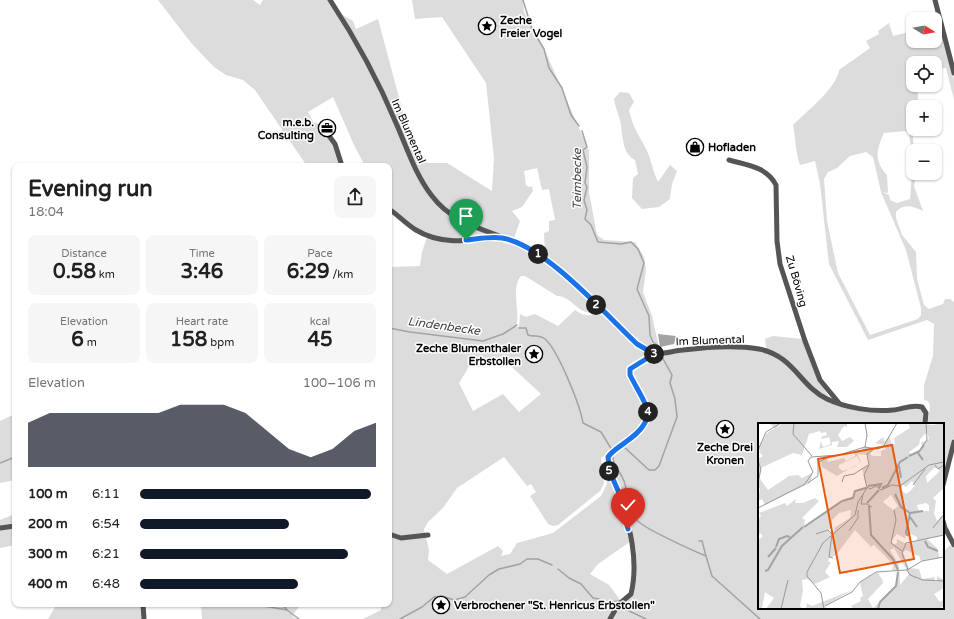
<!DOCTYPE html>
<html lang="en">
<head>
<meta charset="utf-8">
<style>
  body { margin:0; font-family:"Varela Round",sans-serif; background:#f6f6f6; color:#202124; height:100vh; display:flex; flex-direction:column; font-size:15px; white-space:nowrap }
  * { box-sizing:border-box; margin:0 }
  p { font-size:13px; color:#757577 }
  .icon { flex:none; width:22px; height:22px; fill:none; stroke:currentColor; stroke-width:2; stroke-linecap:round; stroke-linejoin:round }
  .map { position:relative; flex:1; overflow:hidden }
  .drawer { position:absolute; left:12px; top:163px; width:380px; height:444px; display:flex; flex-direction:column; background:#fff; border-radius:8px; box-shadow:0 1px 3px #0004 }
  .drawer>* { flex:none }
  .needle { width:26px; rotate:101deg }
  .buttons { position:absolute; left:906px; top:12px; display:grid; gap:8px }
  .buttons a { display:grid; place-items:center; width:36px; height:36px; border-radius:8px; background:#fff; box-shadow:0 1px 3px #0004; font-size:20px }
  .pin { position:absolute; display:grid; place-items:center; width:34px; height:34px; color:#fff; margin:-41px -17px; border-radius:50% 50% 50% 0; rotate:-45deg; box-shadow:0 0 4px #0007 }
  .pin .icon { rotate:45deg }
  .km { position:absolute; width:20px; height:20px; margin:-10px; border-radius:50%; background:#222; color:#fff; font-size:11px; line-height:20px; text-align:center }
  .round { display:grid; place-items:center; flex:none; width:42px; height:42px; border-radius:8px; background:#f6f6f6 }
  .summary { display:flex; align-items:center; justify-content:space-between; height:68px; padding:0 16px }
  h1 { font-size:22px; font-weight:800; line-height:30px }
  .stats { display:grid; grid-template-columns:repeat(3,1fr); gap:6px; height:68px; padding:4px 16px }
  .stats div { display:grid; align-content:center; border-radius:8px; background:#f6f6f6; text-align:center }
  .stats b { font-size:20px; font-weight:800 }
  .stats small { font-size:11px; font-weight:400 }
  .stats p { font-size:11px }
  .chart { height:112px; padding:8px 16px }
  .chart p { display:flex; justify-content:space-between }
  .chart svg { width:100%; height:72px; margin-top:4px; fill:#111827; opacity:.7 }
  ul { padding:0 16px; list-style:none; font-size:13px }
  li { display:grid; grid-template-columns:64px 48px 1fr; align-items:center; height:30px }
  li i { height:10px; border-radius:5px; background:#111827 }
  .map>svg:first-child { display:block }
  .green { fill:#dcdcdc; fill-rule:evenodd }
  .water { fill:#a3a3a3 }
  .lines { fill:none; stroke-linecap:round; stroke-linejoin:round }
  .stream { stroke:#a3a3a3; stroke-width:1.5 }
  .minor { stroke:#555; stroke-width:5 }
  .route-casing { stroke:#fff; stroke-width:8 }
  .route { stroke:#1a73e8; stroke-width:5 }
  .labels { text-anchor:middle; stroke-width:3; stroke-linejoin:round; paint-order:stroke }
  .poi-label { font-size:11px; font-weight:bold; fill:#000; stroke:#fff; text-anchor:start }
  .street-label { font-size:11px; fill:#000; stroke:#fff }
  .water-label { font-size:12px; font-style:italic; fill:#444; stroke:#fff }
  .inset-river { fill:none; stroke:#a3a3a3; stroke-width:2 }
  .inset-road { fill:none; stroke:#999; stroke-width:1 }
  .view { fill:#e8590c; fill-opacity:0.15; stroke:#e8590c; stroke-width:2 }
  .inset-edge { fill:none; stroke:#000; stroke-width:2 }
</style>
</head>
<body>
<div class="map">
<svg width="954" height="619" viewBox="0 0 954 619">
  <rect width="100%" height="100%" fill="#fff"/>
  <g class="green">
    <path d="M 158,0 L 253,0 L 260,5 L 263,0 L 328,0 L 340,18 L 343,15 L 353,21 L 356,29 L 378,19 L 409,135 L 421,161 L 428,163 L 447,163 L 492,191 L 494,158 L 486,83 L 442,17 L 415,19 L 412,0 L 523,0 L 524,12 L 543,46 L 589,151 L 589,192 L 597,235 L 604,240 L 635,242 L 644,257 L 646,270 L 643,292 L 652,316 L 660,352 L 648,350 L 640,345 L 545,255 L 544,233 L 549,231 L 549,221 L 555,220 L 549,189 L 542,190 L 537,168 L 524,171 L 526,185 L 529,187 L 532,186 L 533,191 L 522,207 L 512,211 L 520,221 L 514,238 L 526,244 L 505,239 C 510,246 520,245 527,249 C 554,264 574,286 596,307 L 596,309 L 590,313 C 576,311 569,295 557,296 L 525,276 L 521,276 C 510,289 521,312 516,327 L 519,327 L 520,314 L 526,317 L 535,314 L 558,326 L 575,310 C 590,321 595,310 606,317 L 647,354 L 646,359 L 629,366 L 628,371 L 646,409 L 646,420 L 640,430 L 642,431 C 657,412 640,392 631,373 L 632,368 C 658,350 737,343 767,353 L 765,339 L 773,336 L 803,339 L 820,381 L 832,403 C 851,409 873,414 893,411 C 900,411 907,407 914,407 C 919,406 921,409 924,413 L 923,424 L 759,424 L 759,608 L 943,608 L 943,552 L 950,545 L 954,549 L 954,619 L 611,619 L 619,605 L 631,594 L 636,553 L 634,541 L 631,541 L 598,564 L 590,574 L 609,585 L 621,601 L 609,619 L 363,619 L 381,610 L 381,604 L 389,604 L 389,267 L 420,266 L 422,252 L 427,237 L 414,232 L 389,210 L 389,166 L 360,166 L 364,164 L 354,145 L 333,97 L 308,112 L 314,123 L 316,122 L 331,140 L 341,166 L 307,166 L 255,90 L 243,80 L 226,75 L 214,67 L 192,44 ZM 503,359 L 541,394 L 519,412 L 503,394 L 473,411 L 459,383 L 470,365 L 480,367 ZM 637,433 L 637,435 L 615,451 L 609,461 L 606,460 L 607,484 L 601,496 L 553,533 L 517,543 L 510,554 L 501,556 L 503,551 L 498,546 L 447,574 L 428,560 L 429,550 L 424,529 L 428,522 L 443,508 L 457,488 L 504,457 L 527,486 L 531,484 L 536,492 L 530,496 L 548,524 L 553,526 L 558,525 L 600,491 L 604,483 L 601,458 Z"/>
    <path d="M 937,12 L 954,80 L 954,100 L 946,68 L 935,69 L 935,63 L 913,63 L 913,85 L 917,85 L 918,97 L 916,107 L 913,107 L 912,125 L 914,151 L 913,151 L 913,173 L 916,173 L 914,186 L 923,211 C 913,206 904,203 896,212 L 896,218 L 902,235 L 916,252 L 917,279 L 924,305 L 929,309 L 943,304 L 945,299 L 950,299 L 954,302 L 954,438 L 945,465 L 943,462 L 943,424 L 927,424 L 929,415 L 930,405 L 928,401 L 924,400 L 924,385 L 933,356 L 934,324 L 927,320 L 868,340 L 829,264 L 820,184 L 815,161 L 800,165 C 795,151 796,139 793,125 C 806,112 837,88 839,70 L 870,48 L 866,41 L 879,34 L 878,31 L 889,23 L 893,36 L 913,31 L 913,41 L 935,41 L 935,19 L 920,19 L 921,15 ZM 905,131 L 909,134 C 913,156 912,177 910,199 L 897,203 L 890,200 L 889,195 L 883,192 L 888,193 L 887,175 C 874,161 876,150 884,133 ZM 866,152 L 873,157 L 881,192 L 906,250 L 921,308 L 921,315 L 918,319 L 870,335 L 838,273 L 827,221 L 824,179 L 828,172 L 837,168 L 850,156 Z"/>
    <path d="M 620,92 L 629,93 L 634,102 L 629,110 C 633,127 636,130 644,145 C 651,157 652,169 658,182 L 670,165 L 677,171 L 672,184 L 670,199 L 659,207 L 642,209 L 632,198 L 633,178 L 638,174 L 635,160 C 621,153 623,133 620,120 C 618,113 615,106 614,99 Z"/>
    <polygon points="15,414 15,480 0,483 0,421"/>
    <polygon points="15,514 15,545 0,548 0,520"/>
    <polygon points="57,604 141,604 142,619 48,619"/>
    <polygon points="201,604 301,604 292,616 297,619 202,619"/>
  </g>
  <polygon class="water" points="658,334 676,336 674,344 660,347"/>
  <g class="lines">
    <g class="stream">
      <polyline points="523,0 532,29 544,49 549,68 562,88 571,115 579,126"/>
      <polyline points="582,131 587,147 583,150 587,167 585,183 587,187 584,200 587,210 585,219 591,225 598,242 621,244 631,242 638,249 644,263 637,289 649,316 650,335 653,342 660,347"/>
      <polyline points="389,328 410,332 483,341 503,334 517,325"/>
      <path d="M 519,328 L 526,328 L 528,335 C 534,337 540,335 545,339 C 558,350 580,405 583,423 L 601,432 L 612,450"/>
      <polyline points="623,446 649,470 655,470 659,466 677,417 675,399 670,383 672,375 662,357"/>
      <path d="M 613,454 C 612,466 620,470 624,481 C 628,493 629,508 636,519 C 640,527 694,551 706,556 L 712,576 L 760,619"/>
      <polyline points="0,463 15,457"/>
      <polyline points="699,541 702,541 706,556"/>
      <polyline points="558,569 569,578 581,584 593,598 599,599 604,603 619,601"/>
      <polyline points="253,604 287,610 299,619"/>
      <polyline points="282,604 287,610"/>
      <polyline points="623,608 646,619"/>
      <polyline points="400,619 422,607 434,597 442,596 454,600 465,597 489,575 499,569 520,564 527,559 538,559 552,565"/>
    </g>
    <g class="minor">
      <path d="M 330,0 C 355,38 378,80 396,123 C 407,148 415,174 432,196 C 456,228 493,230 526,247 C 574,271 605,320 647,352 C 659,356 671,351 683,350 C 706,347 737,345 759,349 C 794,356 800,386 827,399 C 846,408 872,412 893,410 C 903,409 912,404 922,407 L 926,413 L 925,424"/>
      <polyline points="935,0 954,73"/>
      <polyline points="327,133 335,144 342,166"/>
      <path d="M 729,160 C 747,165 767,167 776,185 L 777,241 L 780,264 L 805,341 L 820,380 L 839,403"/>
      <path d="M 389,209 C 398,215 406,224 416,230 C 442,246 472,240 500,238"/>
      <polyline points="943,485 954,442"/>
      <polyline points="943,521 945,528 954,545"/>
      <polyline points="0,528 15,526"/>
      <polyline points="389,534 401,538 428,535"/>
      <polyline points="143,604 144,619"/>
      <path d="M 610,619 L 618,605 L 631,594 C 639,561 630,526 619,495 C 615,482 607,471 608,457 C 619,440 654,434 647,408 C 643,395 633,384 629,371 L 631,367 L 654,354"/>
    </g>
  </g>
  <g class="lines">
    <defs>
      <path id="route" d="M 466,240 C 477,239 491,236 502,238 C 545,245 605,314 637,344 L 654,354 L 630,369 L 630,375 C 645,405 661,417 627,441 C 621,446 613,450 608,457 L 610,472 L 619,493 L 628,529"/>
    </defs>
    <use href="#route" class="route-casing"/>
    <use href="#route" class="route"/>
  </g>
  <defs>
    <symbol id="sight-ring" viewBox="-11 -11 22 22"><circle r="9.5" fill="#fff" stroke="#000" stroke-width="1.5"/><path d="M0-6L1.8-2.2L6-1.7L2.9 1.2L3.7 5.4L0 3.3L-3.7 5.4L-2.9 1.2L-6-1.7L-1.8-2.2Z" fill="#000"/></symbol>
    <symbol id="office-ring" viewBox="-11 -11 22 22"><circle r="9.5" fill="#fff" stroke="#000" stroke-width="1.5"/><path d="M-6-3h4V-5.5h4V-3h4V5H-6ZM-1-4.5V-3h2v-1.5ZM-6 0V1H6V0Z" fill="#000"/></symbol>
    <symbol id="shop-ring" viewBox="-11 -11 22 22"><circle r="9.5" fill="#fff" stroke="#000" stroke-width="1.5"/><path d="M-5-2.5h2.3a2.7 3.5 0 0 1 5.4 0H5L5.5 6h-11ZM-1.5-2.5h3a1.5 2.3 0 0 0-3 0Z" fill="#000"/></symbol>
  </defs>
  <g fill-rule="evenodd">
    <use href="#sight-ring" x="477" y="16" width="20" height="20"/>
    <use href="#office-ring" x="317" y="118" width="20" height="20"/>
    <use href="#shop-ring" x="685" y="137" width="20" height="20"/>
    <use href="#sight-ring" x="524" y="344" width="20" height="20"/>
    <use href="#sight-ring" x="715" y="419" width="20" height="20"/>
    <use href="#sight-ring" x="431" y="595" width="20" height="20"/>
  </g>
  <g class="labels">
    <g class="poi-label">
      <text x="500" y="24">Zeche<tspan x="500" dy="13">Freier Vogel</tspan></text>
      <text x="314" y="126" text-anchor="end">m.e.b.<tspan x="314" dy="13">Consulting</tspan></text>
      <text x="708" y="151">Hofladen</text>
      <text x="521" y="352" text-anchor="end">Zeche Blumenthaler<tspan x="521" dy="13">Erbstollen</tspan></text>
      <text x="725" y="451" text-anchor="middle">Zeche Drei<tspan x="725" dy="13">Kronen</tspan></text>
      <text x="454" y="609">Verbrochener "St. Henricus Erbstollen"</text>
    </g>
    <g class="street-label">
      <text transform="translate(409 131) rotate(66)" y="4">Im Blumental</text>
      <text transform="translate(797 281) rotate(74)" y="4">Zu Böving</text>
      <text transform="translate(710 340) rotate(-2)" y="4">Im Blumental</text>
    </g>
    <g class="water-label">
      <text transform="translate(577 179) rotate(-90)" y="4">Teimbecke</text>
      <text transform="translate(444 326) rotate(8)" y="4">Lindenbecke</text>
    </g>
  </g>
  <g transform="translate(758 423)">
    <rect width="186" height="186" fill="#fff"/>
    <path d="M 11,0 L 22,0 L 18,6 L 24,0 L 89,0 L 89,4 L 86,3 L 80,12 L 84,18 L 92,14 L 96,18 L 89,24 L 79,24 L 81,18 L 74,19 L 74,22 L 61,26 L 63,18 L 65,24 L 73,21 L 71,14 L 64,16 L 63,14 L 69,12 L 68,9 L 63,10 L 62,8 L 51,11 L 44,32 L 35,30 L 3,45 L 2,56 L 10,67 L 31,53 L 40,52 L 44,55 L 54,50 L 53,57 L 50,61 L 7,82 L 4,76 L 0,78 L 2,66 L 0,64 L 0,36 L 5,33 L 1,29 L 3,27 L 0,27 L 8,11 L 17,5 ZM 150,0 L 175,2 L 186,0 L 186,65 L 175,75 L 178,78 L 176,90 L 179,98 L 186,91 L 186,112 L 169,116 L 179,125 L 182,135 L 163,138 L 161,133 L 148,127 L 145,129 L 151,145 L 161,146 L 164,156 L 177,154 L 176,158 L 179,159 L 179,153 L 186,157 L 186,165 L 176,171 L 182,179 L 186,176 L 186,183 L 180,186 L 96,186 L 93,183 L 103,178 L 102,175 L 105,173 L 102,159 L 119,149 L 124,156 L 125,160 L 110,176 L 115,185 L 136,166 L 140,153 L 139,148 L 134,147 L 135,142 L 127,133 L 116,122 L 113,124 L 97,107 L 78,132 L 71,135 L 70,139 L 73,139 L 67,149 L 72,154 L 57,161 L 49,156 L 44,157 L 45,167 L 42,183 L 45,186 L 8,186 L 16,175 L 7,169 L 4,186 L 0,186 L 0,117 L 5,113 L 2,110 L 0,115 L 0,97 L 3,93 L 1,90 L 27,80 L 29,83 L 38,76 L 37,80 L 45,80 L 57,75 L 61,78 L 44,95 L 47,97 L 46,103 L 48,102 L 87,76 L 96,73 L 98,67 L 109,63 L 104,46 L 111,42 L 110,32 L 99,31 L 103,39 L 79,53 L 64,44 L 62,38 L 67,34 L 61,33 L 78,32 L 69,36 L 70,39 L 86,35 L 88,38 L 97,33 L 96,29 L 99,28 L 88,28 L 103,27 L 107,23 L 116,27 L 112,30 L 114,33 L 123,33 L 123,28 L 128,26 L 126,22 L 117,20 L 125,14 L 127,19 L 131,13 L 134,21 L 137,21 L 136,15 L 152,5 ZM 169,9 L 171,16 L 163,20 L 165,25 L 153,31 L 151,29 L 161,22 L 162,16 ZM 99,33 L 102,39 L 96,44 L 85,48 L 81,45 L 81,42 ZM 176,45 L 182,45 L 180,47 L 182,48 L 169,60 L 168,53 ZM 154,58 L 157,63 L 151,69 L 148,71 L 143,67 L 145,62 L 148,64 ZM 133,72 L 140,83 L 135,87 L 125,79 ZM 168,80 L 171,82 L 171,88 L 161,88 L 159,82 ZM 93,87 L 92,95 L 76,105 L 77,107 L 74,112 L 70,107 L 74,105 L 74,97 L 81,90 ZM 139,111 L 148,116 L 147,113 L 153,111 L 159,114 L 159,118 L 148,121 L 139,116 L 139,120 L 136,122 L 133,118 ZM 136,125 L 151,151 L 142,162 L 141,142 L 132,127 ZM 94,167 L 67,183 L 69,186 L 48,186 L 49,180 L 54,183 Z" fill="#dcdcdc" fill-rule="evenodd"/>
    <path class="inset-river" d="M 151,33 L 162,28M 165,37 L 160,30 L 166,22M 141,43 L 143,55M 110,63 L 123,61 L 121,65M 124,65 L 130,62 L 142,39 L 150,34M 137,71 L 143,84 L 152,90 L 148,110 L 150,113M 84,78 L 95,75 L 97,68 L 108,65M 109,80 L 121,67M 111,83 L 113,112 L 135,136 L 140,147M 152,90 L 165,88M 152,94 L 159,104M 46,104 L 84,78M 167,118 L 170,124 L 180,128M 18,124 L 21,116 L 29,113 L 32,114M 10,134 L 18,125M 7,148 L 10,147 L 24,123 L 45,104M 120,186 L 122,179 L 138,163 L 140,149"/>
    <path class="inset-road" d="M 36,0 L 35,11 L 54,33M 107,0 L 109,12 L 107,24M 107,24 L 119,26 L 125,24 L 139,0M 163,25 L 169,17 L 168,0M 0,27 L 8,9 L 23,0M 0,38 L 3,46 L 0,59M 177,42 L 180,46 L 186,42M 84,59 L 86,53 L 96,51 L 110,42M 50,60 L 60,53 L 60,39 L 69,35M 155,62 L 167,46M 109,64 L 112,66 L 118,63 L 123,67 L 134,62 L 142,63 L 171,42 L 186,39M 105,71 L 103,81 L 109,81 L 114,84M 0,85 L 47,61 L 55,49 L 50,38 L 53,34 L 81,32 L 107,24M 136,87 L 138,97 L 133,120 L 144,128M 175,105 L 186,91M 91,108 L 100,95 L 100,87M 58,111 L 70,107 L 74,111M 74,111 L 71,134 L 75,135M 149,147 L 152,152 L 165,157 L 186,158M 150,147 L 144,130 L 148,120 L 186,112M 67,183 L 94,169 L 102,159 L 118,149 L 149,147 L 164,138 L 186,134M 23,186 L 30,157M 66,186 L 63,170 L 49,153 L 49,149 L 65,120 L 97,92 L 100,79 L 109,65 L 106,52 L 111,42 L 109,31 L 116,26"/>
    <path class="view" d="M 134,22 L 156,136 L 82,150 L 60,36 Z"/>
    <rect width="186" height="186" class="inset-edge"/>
  </g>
</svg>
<div class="buttons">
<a><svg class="needle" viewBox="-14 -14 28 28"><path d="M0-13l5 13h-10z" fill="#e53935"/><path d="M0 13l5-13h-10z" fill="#757577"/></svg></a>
<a><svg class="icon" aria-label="locate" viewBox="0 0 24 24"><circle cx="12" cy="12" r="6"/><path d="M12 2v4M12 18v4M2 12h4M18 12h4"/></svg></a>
<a>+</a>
<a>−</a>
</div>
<div class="pin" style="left:466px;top:240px;background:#1e9e55"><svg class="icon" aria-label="arrive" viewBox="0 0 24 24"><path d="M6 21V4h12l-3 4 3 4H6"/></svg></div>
<div class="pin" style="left:628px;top:529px;background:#d93025"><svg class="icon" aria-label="check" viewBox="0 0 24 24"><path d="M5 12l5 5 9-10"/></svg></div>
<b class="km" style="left:538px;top:254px">1</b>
<b class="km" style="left:596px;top:305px">2</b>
<b class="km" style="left:654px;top:354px">3</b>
<b class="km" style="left:648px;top:412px">4</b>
<b class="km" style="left:609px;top:471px">5</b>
<section class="drawer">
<div class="summary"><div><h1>Evening run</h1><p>18:04</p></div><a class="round"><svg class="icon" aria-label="share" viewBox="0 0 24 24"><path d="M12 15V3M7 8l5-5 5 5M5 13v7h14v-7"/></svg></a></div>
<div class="stats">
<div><p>Distance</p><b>0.58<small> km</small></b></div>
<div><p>Time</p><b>3:46</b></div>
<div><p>Pace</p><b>6:29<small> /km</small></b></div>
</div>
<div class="stats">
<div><p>Elevation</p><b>6<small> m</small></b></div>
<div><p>Heart rate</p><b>158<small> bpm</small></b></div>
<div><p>kcal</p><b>45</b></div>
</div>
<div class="chart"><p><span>Elevation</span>100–106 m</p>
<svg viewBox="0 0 160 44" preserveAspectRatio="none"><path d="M0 44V17L10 11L20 11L30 11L40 11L50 11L60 11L70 6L80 6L90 6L100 11L110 22L120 33L130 38L140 33L150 22L160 17V44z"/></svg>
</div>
<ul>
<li><b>100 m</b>6:11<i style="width:98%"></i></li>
<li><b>200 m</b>6:54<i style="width:63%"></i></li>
<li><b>300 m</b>6:21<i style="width:88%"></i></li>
<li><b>400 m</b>6:48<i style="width:67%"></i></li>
</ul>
</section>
</div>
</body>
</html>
